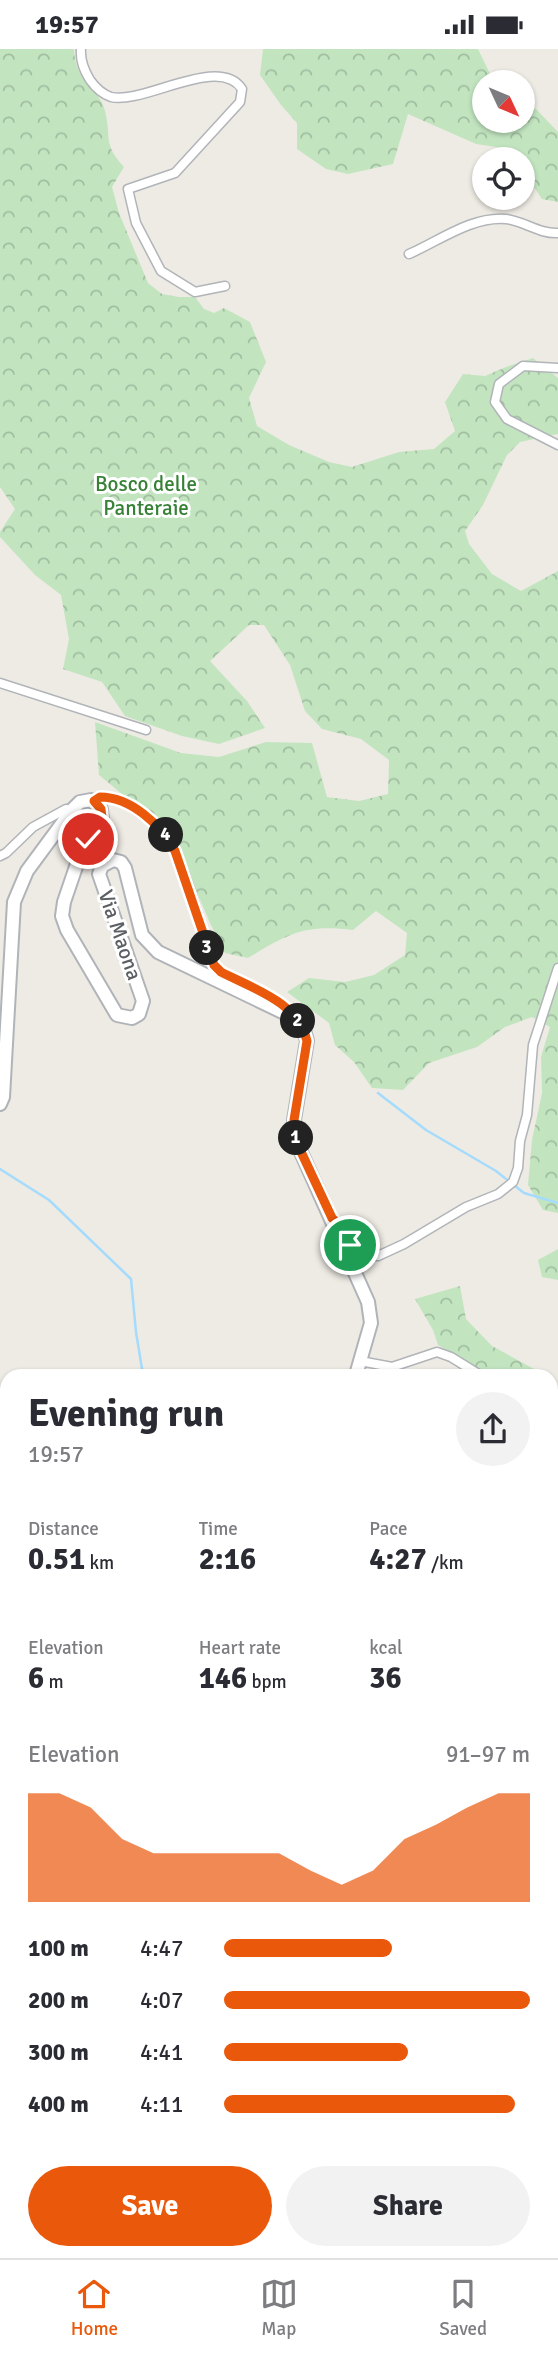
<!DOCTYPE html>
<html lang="en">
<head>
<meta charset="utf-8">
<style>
  body { margin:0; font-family:Signika,sans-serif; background:#f2f2f3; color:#2b2b33; height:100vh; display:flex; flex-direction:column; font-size:26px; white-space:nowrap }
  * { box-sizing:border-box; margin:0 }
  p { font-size:23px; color:#7c7c81 }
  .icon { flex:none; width:38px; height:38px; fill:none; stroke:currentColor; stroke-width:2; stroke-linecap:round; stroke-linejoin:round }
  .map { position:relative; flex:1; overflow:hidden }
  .details { position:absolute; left:0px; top:1320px; width:558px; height:891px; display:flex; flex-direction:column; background:#fff; border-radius:21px 21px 0 0; box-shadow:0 2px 5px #0004 }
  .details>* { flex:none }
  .needle { width:46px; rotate:134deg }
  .tools { position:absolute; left:472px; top:21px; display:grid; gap:14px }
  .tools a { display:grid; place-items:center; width:63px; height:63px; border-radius:50%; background:#fff; box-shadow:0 2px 5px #0004; font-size:35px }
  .pin { position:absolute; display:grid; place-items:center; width:60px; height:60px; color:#fff; margin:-30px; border:4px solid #fff; border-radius:50%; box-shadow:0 2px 7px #0007 }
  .km { position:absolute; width:35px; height:35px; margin:-18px; border-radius:50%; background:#222; color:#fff; font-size:19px; line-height:35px; text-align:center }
  .round { display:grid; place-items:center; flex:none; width:74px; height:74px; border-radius:37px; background:#f2f2f3 }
  .summary { display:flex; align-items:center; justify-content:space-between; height:119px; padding:0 28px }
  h1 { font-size:38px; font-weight:700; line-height:52px }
  .stats { display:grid; grid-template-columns:repeat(3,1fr); gap:10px; height:119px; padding:7px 28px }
  .stats div { display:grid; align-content:center }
  .stats b { font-size:30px; font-weight:700 }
  .stats small { font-size:19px; font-weight:400 }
  .stats p { font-size:19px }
  .chart { height:196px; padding:14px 28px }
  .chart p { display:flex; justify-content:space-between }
  .chart svg { width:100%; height:126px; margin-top:7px; fill:#ea580c; opacity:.7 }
  .action { display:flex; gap:14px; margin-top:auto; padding:14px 28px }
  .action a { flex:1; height:80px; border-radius:42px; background:#ea580c; color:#fff; font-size:28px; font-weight:700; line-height:80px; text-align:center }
  .action a+a { background:#f2f2f3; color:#2b2b33 }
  ul { padding:0 28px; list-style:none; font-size:23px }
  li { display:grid; grid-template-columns:112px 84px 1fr; align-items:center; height:52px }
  li i { height:18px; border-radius:9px; background:#ea580c }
  .status { display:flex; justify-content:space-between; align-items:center; height:49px; padding:0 35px; background:#fff; direction:ltr }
  .status svg { height:19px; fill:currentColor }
  .tabs { display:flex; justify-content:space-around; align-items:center; height:98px; border-top:2px solid #e1e1e2; background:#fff; font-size:19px; color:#7c7c81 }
  .tabs a { display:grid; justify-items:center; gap:4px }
  .tabs .active { color:#ea580c }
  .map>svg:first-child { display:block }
  .forest { fill:url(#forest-crowns) }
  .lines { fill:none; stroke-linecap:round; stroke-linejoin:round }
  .stream { stroke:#a5dbfd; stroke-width:2.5 }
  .street-casing { stroke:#b1b4b8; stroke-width:11 }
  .secondary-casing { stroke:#b0b4b8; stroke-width:16 }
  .street { stroke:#fff; stroke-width:8 }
  .secondary { stroke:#fff; stroke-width:12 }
  .route-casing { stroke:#fff; stroke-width:14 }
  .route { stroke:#ea580c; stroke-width:9 }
  .labels { text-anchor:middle; stroke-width:6; stroke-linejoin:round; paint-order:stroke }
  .park-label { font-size:21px; fill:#368136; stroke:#fff }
  .street-label { font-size:21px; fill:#5c6064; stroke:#fff }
</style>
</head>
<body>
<div class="status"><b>19:57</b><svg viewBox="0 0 49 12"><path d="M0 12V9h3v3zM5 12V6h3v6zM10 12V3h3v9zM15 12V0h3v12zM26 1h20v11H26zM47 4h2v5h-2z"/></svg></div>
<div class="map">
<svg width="558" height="2209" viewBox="0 0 558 2209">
  <defs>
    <pattern id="forest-crowns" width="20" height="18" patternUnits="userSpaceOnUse" patternTransform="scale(1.75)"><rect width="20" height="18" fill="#c2e5c0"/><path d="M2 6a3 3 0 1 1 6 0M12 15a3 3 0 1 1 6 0" fill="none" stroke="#a1bda0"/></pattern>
  </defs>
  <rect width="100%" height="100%" fill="#eeebe4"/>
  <g class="forest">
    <path d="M 0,0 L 74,0 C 75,34 99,38 105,62 C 112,89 102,94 124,118 L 112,138 L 119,164 L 148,234 L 162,245 L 179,248 L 195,248 L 204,260 L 214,264 L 224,259 L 250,273 L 266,313 L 249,349 L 257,377 L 289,396 L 329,413 L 352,418 L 399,403 L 434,400 L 455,382 L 445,353 L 463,325 L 485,327 L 506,318 L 533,309 L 558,329 L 558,385 L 520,393 L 507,406 L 483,456 L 465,482 L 469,495 L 492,525 L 521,542 L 558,522 L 558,1164 L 543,1161 L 528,1136 L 532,1091 L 542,1044 L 541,1008 L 550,978 L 532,968 L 505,978 L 477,998 L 429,1014 L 403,1041 L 372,1039 L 354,1013 L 335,996 L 329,974 L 287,943 L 309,929 L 345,933 L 374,926 L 405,906 L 407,884 L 376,862 L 353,881 C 304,875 288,885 248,909 L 225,904 L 210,874 L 173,787 L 99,726 L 95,673 L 181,704 L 219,708 L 266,693 L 312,694 L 327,748 L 359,752 L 388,745 L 389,711 L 361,690 L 322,680 L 305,662 L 290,616 L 264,576 L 249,576 L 210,612 L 247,652 L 265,679 L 219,695 L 182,687 L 125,667 L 102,633 L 63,620 L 69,590 L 61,546 L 35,526 L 0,488 L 0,483 L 15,460 L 0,438 Z"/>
    <polygon points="263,0 478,0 494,33 485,33 485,72 523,72 523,54 536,60 558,83 558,153 542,150 523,122 523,110 513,110 496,98 476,95 408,65 393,115 348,125 326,120 297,100 297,74 281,56 260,26"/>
    <polygon points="558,1200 558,1231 542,1228 538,1211"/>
    <polygon points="460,1237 466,1270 492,1297 545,1326 488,1326 438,1296 433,1281 415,1250"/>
    <polygon points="558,2067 558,2209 399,2209 395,2203 551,2203 551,2070"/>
  </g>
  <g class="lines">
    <g class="stream">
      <polyline points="378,1044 426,1081 496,1122 524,1144 558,1154"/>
      <polyline points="0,1120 49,1151 131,1230 136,1283 143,1326"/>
      <polyline points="0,1529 7,1538"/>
      <polyline points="0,1701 7,1587"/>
    </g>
    <defs>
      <g id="street">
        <path d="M 81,0 C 80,12 84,21 90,31 C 95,38 102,45 111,48 C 143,56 219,5 242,40 L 240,53 L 175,124 L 128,140 L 136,174 L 161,222 L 195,243 L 225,237"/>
        <path d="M 409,205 C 439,192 472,167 506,170 C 524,172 539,185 558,184"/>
        <polyline points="558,319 523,317 499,335 495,353 507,370 558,396"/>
        <polyline points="0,634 146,681"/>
        <path d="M 95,752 L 100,748 C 117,748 126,754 140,764 C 177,789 188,833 201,875 C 205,889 207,903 214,916 L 221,923 L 280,954 L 290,963"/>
        <polyline points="0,807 6,804 33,778 66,760 72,761"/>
        <polyline points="340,1178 356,1202 363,1207 378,1207 404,1195 466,1158 498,1145 513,1133 518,1119 520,1092 527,1066 533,996 558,919"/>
        <polyline points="360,1312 392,1318 437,1303 451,1308 480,1326"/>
        <polyline points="551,1379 558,1384"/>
        <polyline points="551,1545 558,1549"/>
        <polyline points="0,2008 7,2008"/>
        <polyline points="218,2209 218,2203"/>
      </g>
      <g id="secondary">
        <polyline points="0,1055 3,1048 14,853 27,822 72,761 80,753 91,751 101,760 102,769 79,809 64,853 62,867 67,881 117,966 132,969 139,965 143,952 99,825 102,817 113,811 121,813 125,819 142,886 158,903 297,970 304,981 307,992 294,1071 296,1092 368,1253 371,1274 356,1326"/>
        <polyline points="551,1643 558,1639"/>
        <polyline points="551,1702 558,1696"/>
        <polyline points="551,1752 558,1755"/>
        <polyline points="0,1912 7,1905"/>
        <polyline points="0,1998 7,1999"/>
        <polyline points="0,2060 7,2067"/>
        <polyline points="59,2209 59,2203"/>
      </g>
    </defs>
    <use href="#street" class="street-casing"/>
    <use href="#secondary" class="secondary-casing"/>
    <use href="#street" class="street"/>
    <use href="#secondary" class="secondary"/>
  </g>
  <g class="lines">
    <defs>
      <path id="route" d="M 88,790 L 102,769 L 101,760 L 94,752 L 100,748 C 131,748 161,776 175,802 L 214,916 L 221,923 C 254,940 298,953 307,992 L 294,1071 L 296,1092 L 332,1169 L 339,1176 L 350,1196"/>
    </defs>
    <use href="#route" class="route-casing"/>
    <use href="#route" class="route"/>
  </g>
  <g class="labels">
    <g class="park-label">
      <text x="146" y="442">Bosco delle<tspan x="146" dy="24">Panteraie</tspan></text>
    </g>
    <g class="street-label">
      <text transform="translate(120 886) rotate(71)" y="7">Via Maona</text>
    </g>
  </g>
</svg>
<div class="tools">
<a><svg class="needle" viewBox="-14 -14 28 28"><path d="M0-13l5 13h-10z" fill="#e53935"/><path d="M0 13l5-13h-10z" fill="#7c7c81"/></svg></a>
<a><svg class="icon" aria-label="locate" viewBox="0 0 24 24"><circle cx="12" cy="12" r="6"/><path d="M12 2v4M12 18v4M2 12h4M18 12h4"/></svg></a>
</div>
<div class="pin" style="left:350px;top:1196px;background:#1e9e55"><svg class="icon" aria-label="arrive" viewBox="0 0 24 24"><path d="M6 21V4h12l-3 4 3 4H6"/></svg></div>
<div class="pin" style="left:88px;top:790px;background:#d93025"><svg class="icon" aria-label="check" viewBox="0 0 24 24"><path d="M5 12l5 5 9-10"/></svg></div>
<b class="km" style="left:296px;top:1089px">1</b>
<b class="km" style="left:298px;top:972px">2</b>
<b class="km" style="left:207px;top:899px">3</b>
<b class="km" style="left:166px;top:786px">4</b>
<section class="details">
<div class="summary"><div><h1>Evening run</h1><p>19:57</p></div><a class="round"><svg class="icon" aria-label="share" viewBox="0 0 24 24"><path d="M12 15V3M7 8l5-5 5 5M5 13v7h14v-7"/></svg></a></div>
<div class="stats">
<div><p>Distance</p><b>0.51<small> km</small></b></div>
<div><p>Time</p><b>2:16</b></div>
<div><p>Pace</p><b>4:27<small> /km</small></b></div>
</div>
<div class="stats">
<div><p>Elevation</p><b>6<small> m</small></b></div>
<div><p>Heart rate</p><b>146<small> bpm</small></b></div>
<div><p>kcal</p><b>36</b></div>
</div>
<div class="chart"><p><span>Elevation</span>91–97 m</p>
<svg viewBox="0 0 160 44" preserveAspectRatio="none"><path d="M0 44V6L10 6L20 11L30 22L40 27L50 27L60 27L70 27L80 27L90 33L100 38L110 33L120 22L130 17L140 11L150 6L160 6V44z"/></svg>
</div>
<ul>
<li><b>100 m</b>4:47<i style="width:55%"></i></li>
<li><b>200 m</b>4:07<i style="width:100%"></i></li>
<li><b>300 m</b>4:41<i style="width:60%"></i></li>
<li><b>400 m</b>4:11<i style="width:95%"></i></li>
</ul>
<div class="action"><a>Save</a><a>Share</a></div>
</section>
</div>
<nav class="tabs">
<a class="active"><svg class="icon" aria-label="home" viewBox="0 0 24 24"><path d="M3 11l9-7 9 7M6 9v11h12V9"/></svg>Home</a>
<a><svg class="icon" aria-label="map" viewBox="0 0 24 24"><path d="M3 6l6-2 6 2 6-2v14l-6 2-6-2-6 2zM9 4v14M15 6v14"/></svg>Map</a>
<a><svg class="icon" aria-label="saved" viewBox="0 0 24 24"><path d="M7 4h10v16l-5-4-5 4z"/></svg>Saved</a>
</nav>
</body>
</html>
